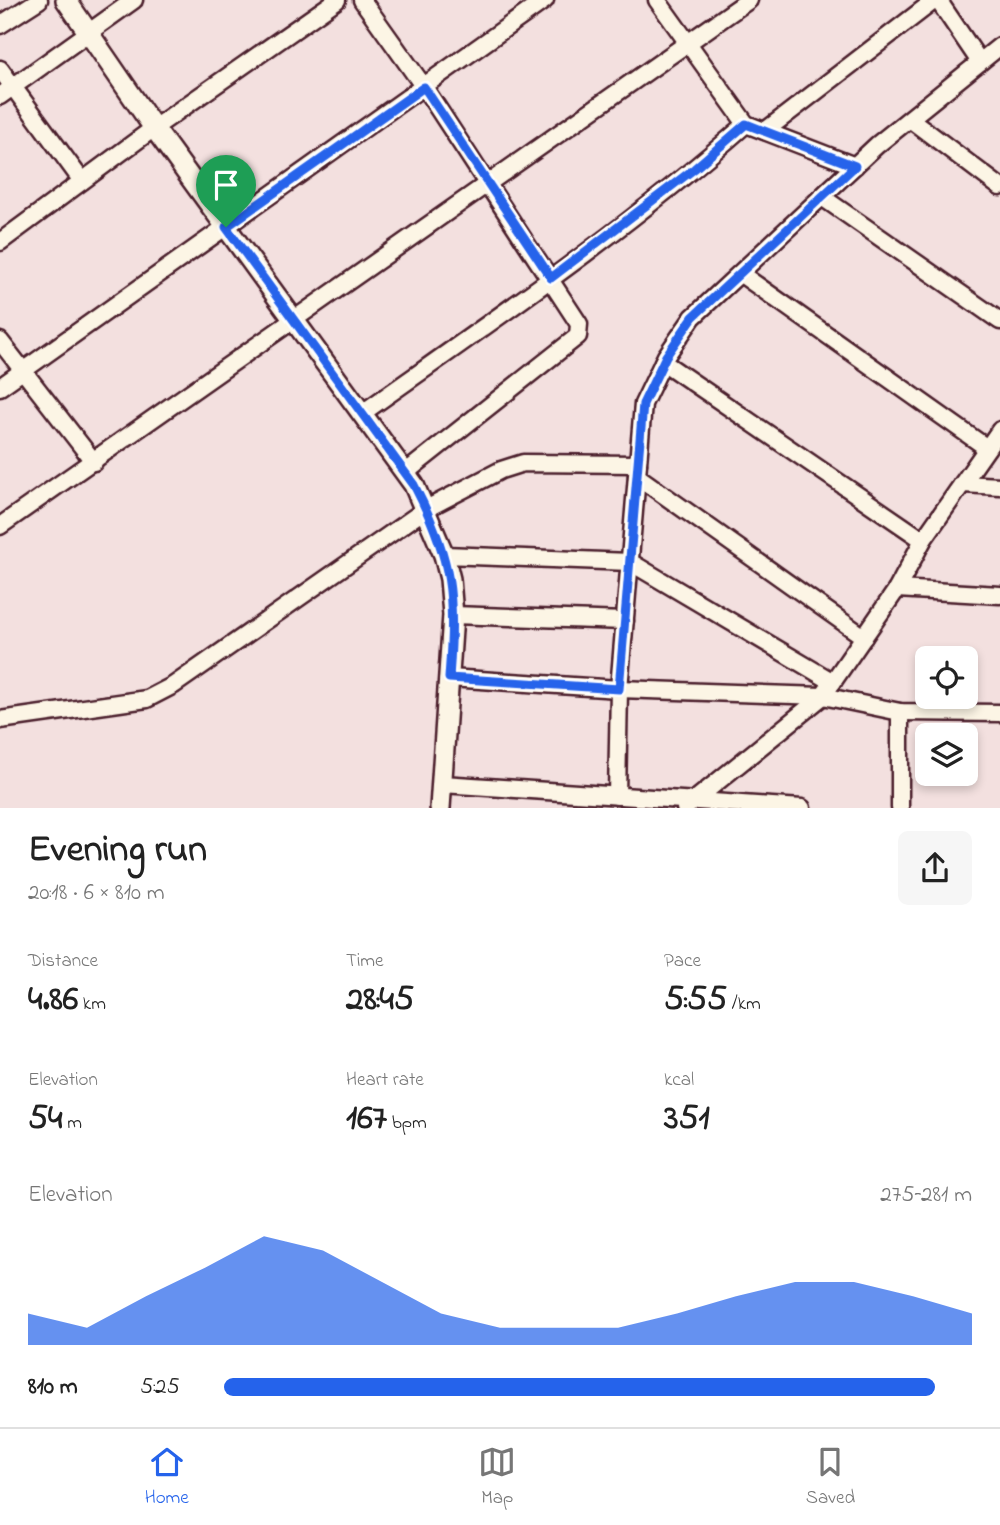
<!DOCTYPE html>
<html lang="en">
<head>
<meta charset="utf-8">
<style>
  body { margin:0; font-family:"Indie Flower",sans-serif; background:#f6f6f6; color:#222; height:100vh; display:flex; flex-direction:column; font-size:26px; white-space:nowrap }
  * { box-sizing:border-box; margin:0 }
  p { font-size:23px; color:#767676 }
  .icon { flex:none; width:38px; height:38px; fill:none; stroke:currentColor; stroke-width:2; stroke-linecap:round; stroke-linejoin:round }
  .map { position:relative; height:808px; overflow:hidden }
  .side { display:flex; flex-direction:column; background:#fff; flex:1 }
  .side>* { flex:none }
  .controls { position:absolute; left:915px; top:646px; display:grid; gap:14px }
  .controls a { display:grid; place-items:center; width:63px; height:63px; border-radius:10px; background:#fff; box-shadow:0 4px 10px #0003; font-size:35px }
  .pin { position:absolute; display:grid; place-items:center; width:60px; height:60px; color:#fff; margin:-72px -30px; border-radius:50% 50% 50% 0; rotate:-45deg; box-shadow:0 0 7px #0007 }
  .pin .icon { rotate:45deg }
  .round { display:grid; place-items:center; flex:none; width:74px; height:74px; border-radius:10px; background:#f6f6f6 }
  .summary { display:flex; align-items:center; justify-content:space-between; height:119px; padding:0 28px }
  h1 { font-size:38px; font-weight:800; line-height:52px }
  .metrics { display:grid; grid-template-columns:repeat(3,1fr); gap:10px; height:119px; padding:7px 28px }
  .metrics div { display:grid; align-content:center }
  .metrics b { font-size:35px; font-weight:800 }
  .metrics small { font-size:19px; font-weight:400 }
  .metrics p { font-size:19px }
  .chart { height:196px; padding:14px 28px }
  .chart p { display:flex; justify-content:space-between }
  .chart svg { width:100%; height:126px; margin-top:7px; fill:#2563eb; opacity:.7 }
  ul { padding:0 28px; list-style:none; font-size:23px }
  li { display:grid; grid-template-columns:112px 84px 1fr; align-items:center; height:52px }
  li i { height:18px; border-radius:9px; background:#2563eb }
  .tabs { display:flex; justify-content:space-around; align-items:center; height:98px; border-top:2px solid #e0e0e0; background:#fff; font-size:19px; color:#767676 }
  .tabs a { display:grid; justify-items:center; gap:4px }
  .tabs .active { color:#2563eb }
  .map>svg:first-child { display:block }
  .lines { fill:none; stroke-linecap:round; stroke-linejoin:round }
  .minor-casing { stroke:#4a1f2b; stroke-width:21 }
  .tertiary-casing { stroke:#4a1f2b; stroke-width:24 }
  .minor { stroke:#fcf5e5; stroke-width:16 }
  .tertiary { stroke:#fcf5e5; stroke-width:19 }
  .route-casing { stroke:#fff; stroke-width:14 }
  .route { stroke:#2563eb; stroke-width:9 }
</style>
</head>
<body>
<div class="map">
<svg width="1000" height="808" viewBox="0 0 1000 808">
  <rect width="100%" height="100%" fill="#f3e0df"/>
  <filter id="ink" filterUnits="userSpaceOnUse"><feTurbulence type="fractalNoise" baseFrequency=".0143" numOctaves="2"/><feDisplacementMap in="SourceGraphic" scale="14" xChannelSelector="R" yChannelSelector="G"/><feConvolveMatrix kernelMatrix="1 2 1 2 8 2 1 2 1" color-interpolation-filters="sRGB"/></filter>
  <g filter="url(#ink)">
    <g class="lines">
      <defs>
        <g id="minor">
          <polyline points="362,0 424,87 579,324 578,336 405,473"/>
          <polyline points="657,0 746,124 855,166"/>
          <polyline points="938,0 980,62"/>
          <polyline points="0,25 39,0"/>
          <polyline points="0,69 82,181"/>
          <polyline points="0,96 134,0"/>
          <polyline points="910,119 1000,187"/>
          <polyline points="765,131 935,0"/>
          <polyline points="822,197 1000,321"/>
          <polyline points="0,242 154,128 337,0"/>
          <polyline points="741,274 987,448"/>
          <polyline points="0,341 94,462"/>
          <polyline points="663,362 923,540"/>
          <polyline points="0,387 545,0"/>
          <path d="M 361,414 C 492,321 626,230 746,124"/>
          <polyline points="637,476 864,637"/>
          <polyline points="962,484 1000,486"/>
          <polyline points="0,526 749,0"/>
          <polyline points="444,555 630,562 833,682"/>
          <polyline points="897,589 1000,595"/>
          <polyline points="453,615 625,621"/>
          <polyline points="449,678 619,689 823,696 900,712 1000,713"/>
          <polyline points="900,712 900,808"/>
          <polyline points="0,720 147,699 174,685 426,509 501,470 523,463 638,464"/>
          <polyline points="442,784 802,808"/>
          <polyline points="617,796 619,689 643,404 666,356 693,317 877,145 1000,46"/>
          <polyline points="685,808 823,696 897,589 923,540 1000,430"/>
        </g>
        <polyline id="tertiary" points="66,0 154,128 414,485 444,555 450,579 453,615 440,808"/>
      </defs>
      <use href="#minor" class="minor-casing"/>
      <use href="#tertiary" class="tertiary-casing"/>
      <use href="#minor" class="minor"/>
      <use href="#tertiary" class="tertiary"/>
    </g>
  </g>
  <g class="lines" filter="url(#ink)">
    <defs>
      <path id="route" d="M 424,87 L 551,278 L 694,169 L 746,124 L 855,166 L 693,317 L 666,356 L 643,404 L 619,689 L 449,678 C 455,595 453,560 414,485 L 226,227 Z"/>
    </defs>
    <use href="#route" class="route-casing"/>
    <use href="#route" class="route"/>
  </g>
</svg>
<div class="controls">
<a><svg class="icon" aria-label="locate" viewBox="0 0 24 24"><circle cx="12" cy="12" r="6"/><path d="M12 2v4M12 18v4M2 12h4M18 12h4"/></svg></a>
<a><svg class="icon" aria-label="layers" viewBox="0 0 24 24"><path d="M12 4l9 5-9 5-9-5zM3 14l9 5 9-5"/></svg></a>
</div>
<div class="pin" style="left:226px;top:227px;background:#1e9e55"><svg class="icon" aria-label="arrive" viewBox="0 0 24 24"><path d="M6 21V4h12l-3 4 3 4H6"/></svg></div>
</div>
<section class="side">
<div class="summary"><div><h1>Evening run</h1><p>20:18 · 6 × 810 m</p></div><a class="round"><svg class="icon" aria-label="share" viewBox="0 0 24 24"><path d="M12 15V3M7 8l5-5 5 5M5 13v7h14v-7"/></svg></a></div>
<div class="metrics">
<div><p>Distance</p><b>4.86<small> km</small></b></div>
<div><p>Time</p><b>28:45</b></div>
<div><p>Pace</p><b>5:55<small> /km</small></b></div>
</div>
<div class="metrics">
<div><p>Elevation</p><b>54<small> m</small></b></div>
<div><p>Heart rate</p><b>167<small> bpm</small></b></div>
<div><p>kcal</p><b>351</b></div>
</div>
<div class="chart"><p><span>Elevation</span>275–281 m</p>
<svg viewBox="0 0 160 44" preserveAspectRatio="none"><path d="M0 44V33L10 38L20 27L30 17L40 6L50 11L60 22L70 33L80 38L90 38L100 38L110 33L120 27L130 22L140 22L150 27L160 33V44z"/></svg>
</div>
<ul>
<li><b>810 m</b>5:25<i style="width:95%"></i></li>
</ul>
</section>
<nav class="tabs">
<a class="active"><svg class="icon" aria-label="home" viewBox="0 0 24 24"><path d="M3 11l9-7 9 7M6 9v11h12V9"/></svg>Home</a>
<a><svg class="icon" aria-label="map" viewBox="0 0 24 24"><path d="M3 6l6-2 6 2 6-2v14l-6 2-6-2-6 2zM9 4v14M15 6v14"/></svg>Map</a>
<a><svg class="icon" aria-label="saved" viewBox="0 0 24 24"><path d="M7 4h10v16l-5-4-5 4z"/></svg>Saved</a>
</nav>
</body>
</html>
